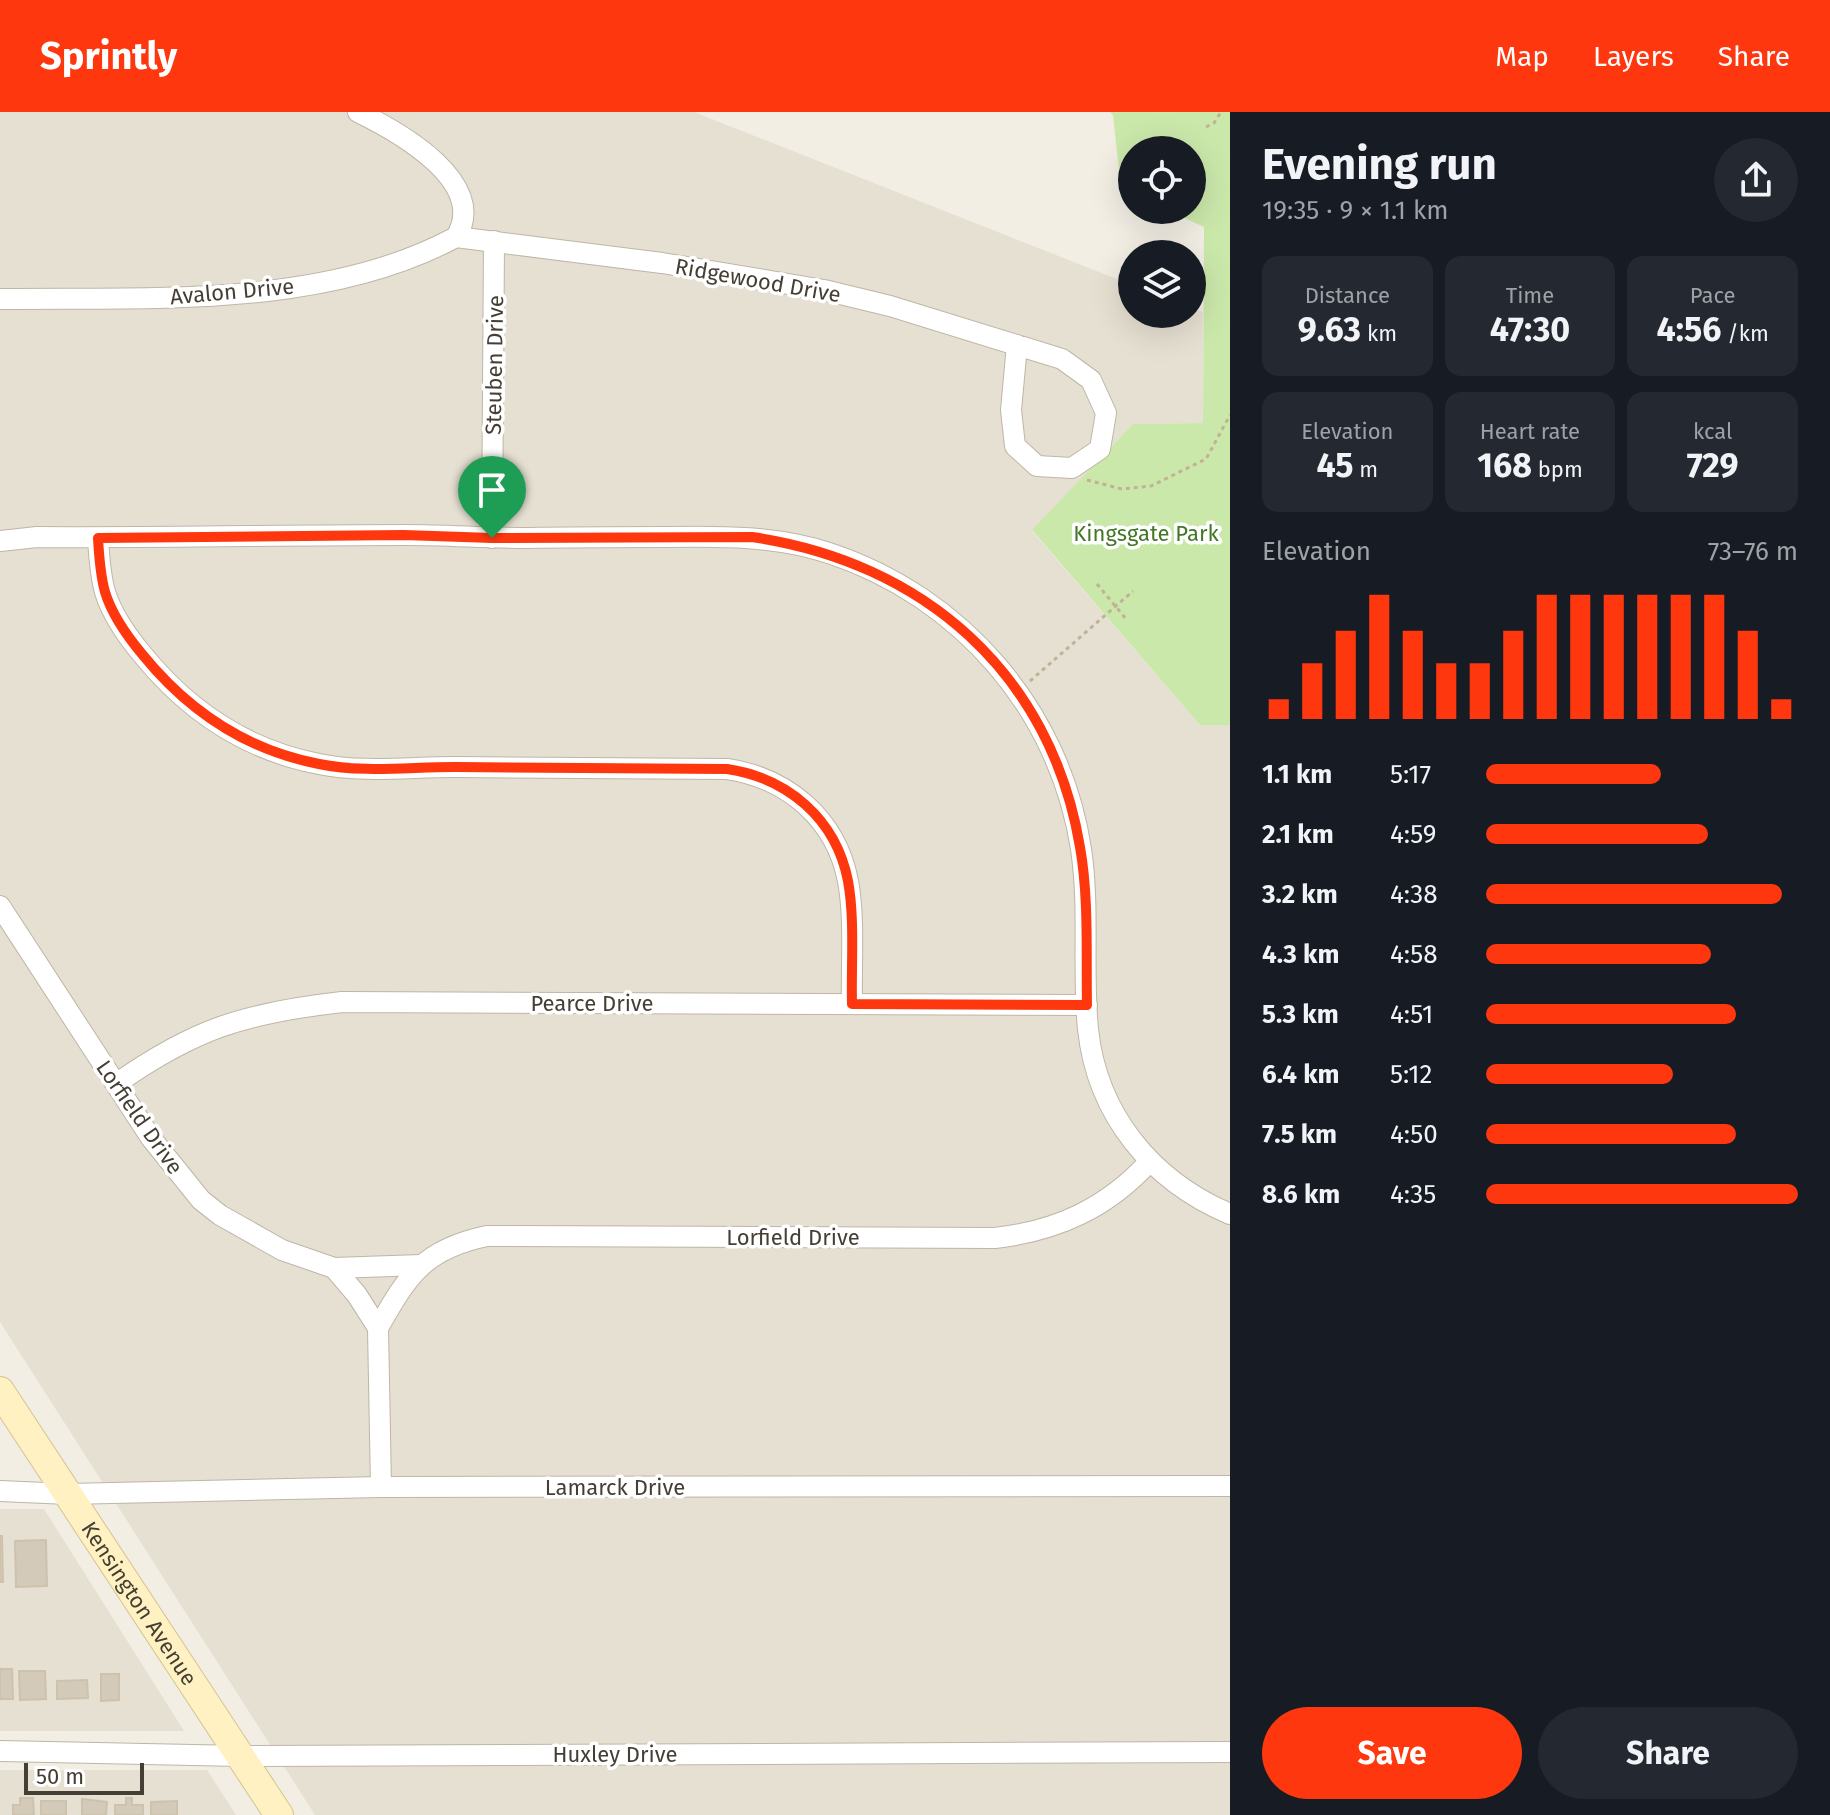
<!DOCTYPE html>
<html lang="en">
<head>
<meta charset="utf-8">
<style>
  body { margin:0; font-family:"Fira Sans",sans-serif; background:#242831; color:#f1f3f6; height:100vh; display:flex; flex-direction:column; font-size:30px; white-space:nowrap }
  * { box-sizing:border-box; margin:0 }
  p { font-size:26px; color:#9ea1a6 }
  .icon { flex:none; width:44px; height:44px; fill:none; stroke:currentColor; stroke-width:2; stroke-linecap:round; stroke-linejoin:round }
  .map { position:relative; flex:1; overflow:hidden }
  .side { display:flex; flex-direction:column; background:#171b24; width:600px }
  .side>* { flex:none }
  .buttons { position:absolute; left:1118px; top:24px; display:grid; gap:16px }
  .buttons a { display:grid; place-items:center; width:88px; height:88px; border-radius:50%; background:#171b24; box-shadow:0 8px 32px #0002; font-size:40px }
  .scale { position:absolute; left:24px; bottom:20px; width:120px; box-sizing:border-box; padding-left:8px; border:4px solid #443e34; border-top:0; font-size:22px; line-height:28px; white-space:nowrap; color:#443e34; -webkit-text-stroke:6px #fff; paint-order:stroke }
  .pin { position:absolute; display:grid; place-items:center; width:68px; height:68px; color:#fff; margin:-82px -34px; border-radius:50% 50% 50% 0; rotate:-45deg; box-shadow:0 0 8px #0007 }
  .pin .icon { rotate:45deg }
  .round { display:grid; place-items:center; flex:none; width:84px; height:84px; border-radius:42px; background:#242831 }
  .headline { display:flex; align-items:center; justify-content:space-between; height:136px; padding:0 32px }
  h1 { font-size:44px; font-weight:700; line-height:60px }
  .stats { display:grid; grid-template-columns:repeat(3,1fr); gap:12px; height:136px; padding:8px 32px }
  .stats div { display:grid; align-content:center; border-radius:16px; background:#242831; text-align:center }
  .stats b { font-size:34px; font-weight:700 }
  .stats small { font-size:22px; font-weight:400 }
  .stats p { font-size:22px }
  .chart { height:224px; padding:16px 32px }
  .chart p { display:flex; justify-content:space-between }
  .chart svg { width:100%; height:144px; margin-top:8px; stroke:#fe370f; stroke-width:6 }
  .button { display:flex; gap:16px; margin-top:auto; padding:16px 32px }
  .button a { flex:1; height:92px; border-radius:48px; background:#fe370f; color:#fff; font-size:32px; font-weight:700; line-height:92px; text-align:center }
  .button a+a { background:#242831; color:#f1f3f6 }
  ul { padding:0 32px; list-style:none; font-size:26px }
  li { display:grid; grid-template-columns:128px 96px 1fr; align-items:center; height:60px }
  li i { height:20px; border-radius:10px; background:#fe370f }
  header { display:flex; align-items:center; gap:48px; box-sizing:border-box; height:112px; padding:0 40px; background:#fe370f; color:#fff }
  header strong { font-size:38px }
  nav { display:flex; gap:44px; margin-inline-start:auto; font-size:28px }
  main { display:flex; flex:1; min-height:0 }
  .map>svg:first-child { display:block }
  .residential { fill:#e6e0d2 }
  .green { fill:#cbe8ab }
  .building { fill:#d4cab9; stroke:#cfc2ac; stroke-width:2 }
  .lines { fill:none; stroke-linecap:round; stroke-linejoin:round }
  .street-casing { stroke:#beb6a6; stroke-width:22 }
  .secondary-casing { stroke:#d4c392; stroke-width:30 }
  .path { stroke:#c0b297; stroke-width:3; stroke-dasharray:4 4; stroke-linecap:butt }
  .street { stroke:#fff; stroke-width:20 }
  .secondary { stroke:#fff1c1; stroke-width:28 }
  .route-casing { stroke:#fff; stroke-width:16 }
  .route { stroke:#fe370f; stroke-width:10 }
  .labels { text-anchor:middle; stroke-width:7; stroke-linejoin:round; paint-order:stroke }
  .street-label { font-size:22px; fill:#443e34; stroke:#fff }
  .park-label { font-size:22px; fill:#437726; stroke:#fff }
</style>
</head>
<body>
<header>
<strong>Sprintly</strong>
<nav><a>Map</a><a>Layers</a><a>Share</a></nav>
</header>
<main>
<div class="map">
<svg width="1230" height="1703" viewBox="0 0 1230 1703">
  <rect width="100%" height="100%" fill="#f2eee4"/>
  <g class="residential">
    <polygon points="0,0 694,0 1132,173 1132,202 1192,202 1192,196 1203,200 1203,311 1133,312 1032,419 1200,613 1230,613 1230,1703 315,1703 0,1210"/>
    <polygon points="0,1397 44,1397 184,1619 0,1619"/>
    <polygon points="0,1658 207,1658 236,1703 0,1703"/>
  </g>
  <polygon class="green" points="1110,0 1230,0 1230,613 1200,613 1032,418 1133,312 1203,311 1204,115 1167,98 1192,98 1192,38 1132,38 1132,82 1121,77 1113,3"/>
  <g class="building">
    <polygon points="0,1424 2,1424 3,1470 0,1470"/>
    <polygon points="46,1428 47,1474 16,1475 15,1429"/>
    <polygon points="0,1557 12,1557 13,1587 0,1587"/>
    <polygon points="19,1559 45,1559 46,1587 20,1588"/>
    <polygon points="101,1562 119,1562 119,1588 101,1589"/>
    <polygon points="87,1568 88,1586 57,1587 57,1569"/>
    <polygon points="20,1686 33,1686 34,1703 13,1703 13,1693 20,1693"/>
    <polygon points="126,1686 132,1686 132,1693 143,1693 143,1703 115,1703 115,1693 126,1693"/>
    <polygon points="82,1687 107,1690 106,1703 82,1703"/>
    <rect x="41" y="1689" width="25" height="14"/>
    <polygon points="177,1689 177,1703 151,1703 151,1690"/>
  </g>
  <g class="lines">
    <defs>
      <g id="street">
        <path d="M 358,0 C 399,20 490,71 456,125"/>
        <polyline points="456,125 662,151 824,178 890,194 1062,247 1091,268 1106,301 1100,337 1072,356 1037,354 1015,334 1011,298 1017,233"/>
        <path d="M 0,187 C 148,185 323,197 456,125"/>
        <path d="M 98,426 C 99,444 100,462 105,480 C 112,503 127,524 142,542 C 189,600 246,638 319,652 C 361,661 410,655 453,655 C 544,656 635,656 727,657 C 788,666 836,707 848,769 C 855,807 851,854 852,892"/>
        <polyline points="492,426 494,129"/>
        <path d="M 0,429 L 37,425 C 160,426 283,423 406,423 C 447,423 487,426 528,426 C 575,425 621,425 667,425 C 723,424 776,424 829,441 C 962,485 1060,599 1081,737 C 1090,797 1082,858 1088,917 C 1097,1003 1152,1069 1230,1102"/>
        <polyline points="0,794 151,1026 201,1088 220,1103 282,1138 334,1156 357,1183 378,1216 381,1375"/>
        <path d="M 116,972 C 195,916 246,901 342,890 L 1087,893"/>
        <polyline points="334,1156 421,1153"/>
        <path d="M 378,1216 C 408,1163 424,1137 487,1124 L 995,1126 C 1057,1119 1107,1096 1149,1050"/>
        <polyline points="0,1379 68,1382 381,1375 1230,1374"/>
        <polyline points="0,1639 241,1644 1230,1640"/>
      </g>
      <g id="secondary">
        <path id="s1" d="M 0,1279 L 279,1703"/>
      </g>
    </defs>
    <use href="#street" class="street-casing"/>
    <use href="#secondary" class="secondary-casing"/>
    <g class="path">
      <polyline points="1206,15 1214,11 1221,0"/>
      <polyline points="1087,368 1122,377 1151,374 1206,347 1230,303"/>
      <polyline points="1097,472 1127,508"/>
      <polyline points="1030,569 1133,479"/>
    </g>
    <use href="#street" class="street"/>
    <use href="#secondary" class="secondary"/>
  </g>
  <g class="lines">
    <defs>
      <path id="route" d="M 404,423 L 492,426 L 752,425 C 923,450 1051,561 1080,735 C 1089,786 1086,841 1087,893 L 852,892 C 851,854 855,807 848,769 C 836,707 788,666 727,657 C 635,656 544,656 453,655 C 409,655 362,661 319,652 C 246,638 189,600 142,542 C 127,524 112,503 105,480 C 100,462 99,444 98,426 Z"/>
    </defs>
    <use href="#route" class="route-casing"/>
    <use href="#route" class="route"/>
  </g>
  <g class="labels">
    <g class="street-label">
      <text transform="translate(758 168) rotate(10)" y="8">Ridgewood Drive</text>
      <text transform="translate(232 179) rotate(-5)" y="8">Avalon Drive</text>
      <text transform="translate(494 253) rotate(-89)" y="8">Steuben Drive</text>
      <text x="592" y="899">Pearce Drive</text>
      <text transform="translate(140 1005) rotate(55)" y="8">Lorfield Drive</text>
      <text x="793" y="1133">Lorfield Drive</text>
      <text x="615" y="1383">Lamarck Drive</text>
      <text dy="8" stroke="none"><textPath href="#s1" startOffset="254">Kensington Avenue</textPath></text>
      <text x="615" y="1650">Huxley Drive</text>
    </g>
    <g class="park-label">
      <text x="1146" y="429">Kingsgate Park</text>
    </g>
  </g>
</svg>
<div class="buttons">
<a><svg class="icon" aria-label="locate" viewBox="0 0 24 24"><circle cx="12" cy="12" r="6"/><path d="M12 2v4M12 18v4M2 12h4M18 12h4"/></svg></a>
<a><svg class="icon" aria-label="layers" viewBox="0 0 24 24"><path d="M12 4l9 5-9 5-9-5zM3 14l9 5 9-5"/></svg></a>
</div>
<div class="scale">50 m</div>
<div class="pin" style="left:492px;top:426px;background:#1e9e55"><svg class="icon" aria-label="arrive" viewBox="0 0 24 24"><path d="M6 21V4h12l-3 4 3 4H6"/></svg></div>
</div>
<section class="side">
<div class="headline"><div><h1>Evening run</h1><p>19:35 · 9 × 1.1 km</p></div><a class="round"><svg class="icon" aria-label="share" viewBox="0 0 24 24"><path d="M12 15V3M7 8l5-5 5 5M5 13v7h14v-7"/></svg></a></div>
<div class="stats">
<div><p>Distance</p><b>9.63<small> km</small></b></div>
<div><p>Time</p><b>47:30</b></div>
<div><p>Pace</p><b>4:56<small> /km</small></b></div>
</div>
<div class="stats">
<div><p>Elevation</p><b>45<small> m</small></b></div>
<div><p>Heart rate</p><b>168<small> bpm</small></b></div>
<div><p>kcal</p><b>729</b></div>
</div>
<div class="chart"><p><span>Elevation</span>73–76 m</p>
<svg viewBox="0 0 160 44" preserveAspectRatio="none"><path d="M5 44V38M15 44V27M25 44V17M35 44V6M45 44V17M55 44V27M65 44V27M75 44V17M85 44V6M95 44V6M105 44V6M115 44V6M125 44V6M135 44V6M145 44V17M155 44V38"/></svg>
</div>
<ul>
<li><b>1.1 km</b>5:17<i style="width:56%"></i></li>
<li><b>2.1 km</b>4:59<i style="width:71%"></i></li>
<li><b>3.2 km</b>4:38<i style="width:95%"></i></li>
<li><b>4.3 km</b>4:58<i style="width:72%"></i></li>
<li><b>5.3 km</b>4:51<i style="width:80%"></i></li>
<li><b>6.4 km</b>5:12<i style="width:60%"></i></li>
<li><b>7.5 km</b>4:50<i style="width:80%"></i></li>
<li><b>8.6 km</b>4:35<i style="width:100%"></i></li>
</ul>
<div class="button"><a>Save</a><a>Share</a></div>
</section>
</main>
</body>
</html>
